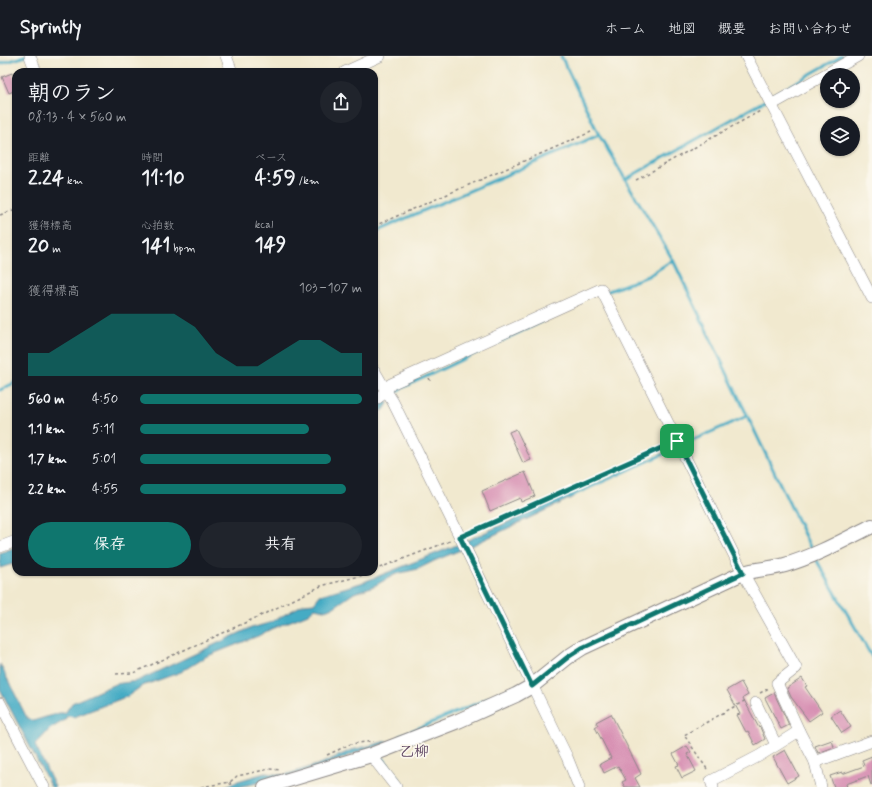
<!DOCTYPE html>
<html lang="ja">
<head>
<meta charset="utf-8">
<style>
  body { margin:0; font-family:Mynerve,"Klee One",sans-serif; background:#20242c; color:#f1f3f6; height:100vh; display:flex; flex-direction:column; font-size:15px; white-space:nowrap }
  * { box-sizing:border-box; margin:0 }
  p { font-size:13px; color:#9ea1a6 }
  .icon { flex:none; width:22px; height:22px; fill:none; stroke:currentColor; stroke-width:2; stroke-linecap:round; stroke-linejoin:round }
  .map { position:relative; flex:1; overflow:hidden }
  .panel { position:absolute; left:12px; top:12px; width:366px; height:508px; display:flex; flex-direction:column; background:#171b24; border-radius:12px; box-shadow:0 1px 3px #0004 }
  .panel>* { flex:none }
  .fabs { position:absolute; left:820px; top:12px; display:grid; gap:8px }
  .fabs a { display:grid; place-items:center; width:40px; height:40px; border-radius:50%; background:#171b24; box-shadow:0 1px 3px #0004; font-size:20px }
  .pin { position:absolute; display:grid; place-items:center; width:34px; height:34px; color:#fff; margin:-17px; border-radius:8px; box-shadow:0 2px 6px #0006 }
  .round { display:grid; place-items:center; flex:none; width:42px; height:42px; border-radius:21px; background:#20242c }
  .overview { display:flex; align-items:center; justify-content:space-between; height:68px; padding:0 16px }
  h1 { font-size:22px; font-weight:700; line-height:30px }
  .stats { display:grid; grid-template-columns:repeat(3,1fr); gap:6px; height:68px; padding:4px 16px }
  .stats div { display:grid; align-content:center }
  .stats b { font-size:20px; font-weight:700 }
  .stats small { font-size:11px; font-weight:400 }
  .stats p { font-size:11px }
  .chart { height:112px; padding:8px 16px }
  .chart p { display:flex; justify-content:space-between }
  .chart svg { width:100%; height:72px; margin-top:4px; fill:#0f766e; opacity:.7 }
  .button { display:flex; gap:8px; margin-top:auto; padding:8px 16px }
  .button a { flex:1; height:46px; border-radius:24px; background:#0f766e; color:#fff; font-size:16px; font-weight:700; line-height:46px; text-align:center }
  .button a+a { background:#20242c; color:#f1f3f6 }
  ul { padding:0 16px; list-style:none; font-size:13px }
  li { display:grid; grid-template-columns:64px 48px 1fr; align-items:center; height:30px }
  li i { height:10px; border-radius:5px; background:#0f766e }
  header { display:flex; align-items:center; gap:24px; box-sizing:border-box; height:56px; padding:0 20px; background:#171b24; border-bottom:1px solid #363941 }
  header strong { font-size:19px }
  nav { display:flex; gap:22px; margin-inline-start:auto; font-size:14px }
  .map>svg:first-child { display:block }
  .water { fill:#45abc4; stroke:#346680 }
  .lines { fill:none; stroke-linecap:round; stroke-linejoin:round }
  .stream { stroke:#45abc4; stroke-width:3 }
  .building { fill:#d78fb2 }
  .minor-casing { stroke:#8a8685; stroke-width:12 }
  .tertiary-casing { stroke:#8a8685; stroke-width:16 }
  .path { stroke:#8a8685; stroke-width:1.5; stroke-dasharray:3 3; stroke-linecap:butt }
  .minor { stroke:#fff; stroke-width:11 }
  .tertiary { stroke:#fff; stroke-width:14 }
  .route-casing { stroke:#fff; stroke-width:8 }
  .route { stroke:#0f766e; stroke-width:5 }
  .labels { text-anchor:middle; stroke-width:3.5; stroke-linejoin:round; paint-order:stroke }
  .neighbourhood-label { font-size:15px; font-weight:bold; fill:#614865; stroke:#fbf7ec }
</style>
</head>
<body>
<header>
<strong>Sprintly</strong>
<nav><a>ホーム</a><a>地図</a><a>概要</a><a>お問い合わせ</a></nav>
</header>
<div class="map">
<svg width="872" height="731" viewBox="0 0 872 731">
  <rect width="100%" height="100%" fill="#fbf7ec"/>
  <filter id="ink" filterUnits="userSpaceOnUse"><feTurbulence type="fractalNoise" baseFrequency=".025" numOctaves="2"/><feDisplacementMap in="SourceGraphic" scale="8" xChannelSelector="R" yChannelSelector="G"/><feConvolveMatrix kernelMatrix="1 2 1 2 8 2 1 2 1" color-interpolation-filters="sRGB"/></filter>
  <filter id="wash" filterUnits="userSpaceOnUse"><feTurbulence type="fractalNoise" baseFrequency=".012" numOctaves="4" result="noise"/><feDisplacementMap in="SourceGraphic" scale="16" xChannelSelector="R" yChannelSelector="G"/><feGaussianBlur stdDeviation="0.9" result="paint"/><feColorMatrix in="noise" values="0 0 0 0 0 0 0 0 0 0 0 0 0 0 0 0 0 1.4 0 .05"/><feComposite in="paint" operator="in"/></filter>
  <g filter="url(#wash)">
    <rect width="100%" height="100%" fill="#f1e9cf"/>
    <g class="water">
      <polygon points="386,345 388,347 384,354 374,358 374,352 381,349"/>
      <polygon points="571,438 573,441 475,488 434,505 418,513 396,518 374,530 354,537 334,551 324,554 315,552 308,558 271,573 258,580 205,601 181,616 142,630 128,640 74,661 67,660 65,664 50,673 35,689 55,731 51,731 0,633 0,608 27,662 33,665 59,657 65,657 72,647 115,628 137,625 248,573 269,567 304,548 314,547 320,539 361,527 457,489"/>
      <polygon points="16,491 16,507 0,512 0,497"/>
      <polygon points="387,685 388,687 358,696 327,709 283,722 237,731 225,731 238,725 265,717 284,719 320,708 352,694"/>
    </g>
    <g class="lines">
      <g class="stream">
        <polyline points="561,0 599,79 673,204 811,493 813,492"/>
        <polyline points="0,8 26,0"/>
        <polyline points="770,41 842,0"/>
        <polyline points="626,123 766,44"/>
        <polyline points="374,176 599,79"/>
        <polyline points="606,236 648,220 673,204"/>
        <polyline points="0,334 16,326"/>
        <polyline points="393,340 400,333 541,266"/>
        <polyline points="682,389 747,360"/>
        <polyline points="569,441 677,392"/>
        <polyline points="817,505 872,601"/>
        <polyline points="400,680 518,630"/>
        <polyline points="382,701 404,731"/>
      </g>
    </g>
    <g id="blocks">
      <g class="building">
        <polygon points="12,17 16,26 16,34 9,37 2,21"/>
        <polygon points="516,373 531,404 523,407 509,376"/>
        <polygon points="525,416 535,440 521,446 520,442 490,455 482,435"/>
        <polygon points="802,622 807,630 805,631 822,656 809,665 791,641 787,632"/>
        <polygon points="741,626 748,639 743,642 759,672 760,671 765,683 755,689 748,675 746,676 737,659 740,658 727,634"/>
        <polygon points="774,637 789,669 781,673 765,642"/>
        <polygon points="840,654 851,671 842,677 831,660"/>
        <polygon points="611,658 641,718 635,722 640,731 625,731 622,726 626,724 618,710 604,717 600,708 611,702 595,671 598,669 596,666"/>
        <polygon points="832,684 834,691 818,697 815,690"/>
        <polygon points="687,690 691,696 687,698 696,715 682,722 676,710 679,709 673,698"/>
        <polygon points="785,694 799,720 787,727 773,701"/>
        <polygon points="872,700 872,728 871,729 868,720 846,728 847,731 834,731 830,720 842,716 842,718 864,710 862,704"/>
      </g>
    </g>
  </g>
  <g filter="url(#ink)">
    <use href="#blocks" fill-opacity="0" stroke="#8a8685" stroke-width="1"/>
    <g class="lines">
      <defs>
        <g id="minor">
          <polyline points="30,0 36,16"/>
          <polyline points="226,0 232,16"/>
          <polyline points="746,0 872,242"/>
          <polyline points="345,16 380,0"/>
          <polyline points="771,49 858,0"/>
          <polyline points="374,314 386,335 393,346 460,481 567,701 579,731"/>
          <path d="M 374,344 C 382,341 387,334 391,328 L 601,233 L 743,517 L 796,612 L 777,627 L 799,675 L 759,700 L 711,725 L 713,731"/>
          <polyline points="0,491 16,485"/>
          <polyline points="0,647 44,731"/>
          <polyline points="756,647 776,689"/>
          <polyline points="799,675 815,706 821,731"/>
          <polyline points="371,699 396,731"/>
          <polyline points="815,706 872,685"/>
        </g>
        <path id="tertiary" d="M 265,731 L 371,699 L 458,665 L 516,639 L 532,630 L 568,601 L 582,592 L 743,517 C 757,513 771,513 785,509 C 816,500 844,484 872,470"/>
      </defs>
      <use href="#minor" class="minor-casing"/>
      <use href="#tertiary" class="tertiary-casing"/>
      <g class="path">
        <polyline points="636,124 762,54"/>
        <polyline points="0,159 16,153"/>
        <polyline points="374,170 591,76"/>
        <polyline points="429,322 431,326"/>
        <polyline points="469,477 668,389"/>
        <polyline points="374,514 450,485"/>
        <polyline points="116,618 133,617 260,560 321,530 360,520 369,516"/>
        <polyline points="760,637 769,632"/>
        <polyline points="327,699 351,688 373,685"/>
        <polyline points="707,713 684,679 746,644"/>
        <polyline points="230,726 231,731"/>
        <polyline points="201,731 230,726 237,720 269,713 280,714"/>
      </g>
      <use href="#minor" class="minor"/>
      <use href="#tertiary" class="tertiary"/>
    </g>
  </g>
  <g class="lines" filter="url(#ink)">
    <defs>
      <polygon id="route" points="677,385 743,517 582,592 568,601 532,630 460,481"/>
    </defs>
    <use href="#route" class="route-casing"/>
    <use href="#route" class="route"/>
  </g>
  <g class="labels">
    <g class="neighbourhood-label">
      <text x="414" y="700">乙柳</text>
    </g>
  </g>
</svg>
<div class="fabs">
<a><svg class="icon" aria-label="locate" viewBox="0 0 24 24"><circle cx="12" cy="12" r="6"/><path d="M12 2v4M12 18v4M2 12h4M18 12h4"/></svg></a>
<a><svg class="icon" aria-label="layers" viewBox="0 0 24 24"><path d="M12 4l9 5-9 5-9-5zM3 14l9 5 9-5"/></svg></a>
</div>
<div class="pin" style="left:677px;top:385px;background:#1e9e55"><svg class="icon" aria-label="arrive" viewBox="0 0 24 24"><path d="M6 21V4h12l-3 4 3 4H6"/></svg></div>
<section class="panel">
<div class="overview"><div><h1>朝のラン</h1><p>08:13 · 4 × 560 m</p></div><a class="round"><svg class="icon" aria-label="share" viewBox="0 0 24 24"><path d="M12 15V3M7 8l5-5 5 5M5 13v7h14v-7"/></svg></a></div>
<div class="stats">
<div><p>距離</p><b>2.24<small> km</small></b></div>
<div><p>時間</p><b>11:10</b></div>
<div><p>ペース</p><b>4:59<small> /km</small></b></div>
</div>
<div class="stats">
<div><p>獲得標高</p><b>20<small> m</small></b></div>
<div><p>心拍数</p><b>141<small> bpm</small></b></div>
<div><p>kcal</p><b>149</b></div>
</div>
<div class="chart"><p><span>獲得標高</span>103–107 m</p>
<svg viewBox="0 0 160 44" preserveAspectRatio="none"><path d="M0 44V30L10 30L20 22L30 14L40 6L50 6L60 6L70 6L80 14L90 30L100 38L110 38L120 30L130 22L140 22L150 30L160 30V44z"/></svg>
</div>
<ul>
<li><b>560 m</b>4:50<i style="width:100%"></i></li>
<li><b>1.1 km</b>5:11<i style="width:76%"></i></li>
<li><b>1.7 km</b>5:01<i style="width:86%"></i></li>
<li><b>2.2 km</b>4:55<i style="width:93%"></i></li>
</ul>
<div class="button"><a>保存</a><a>共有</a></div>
</section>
</div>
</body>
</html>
